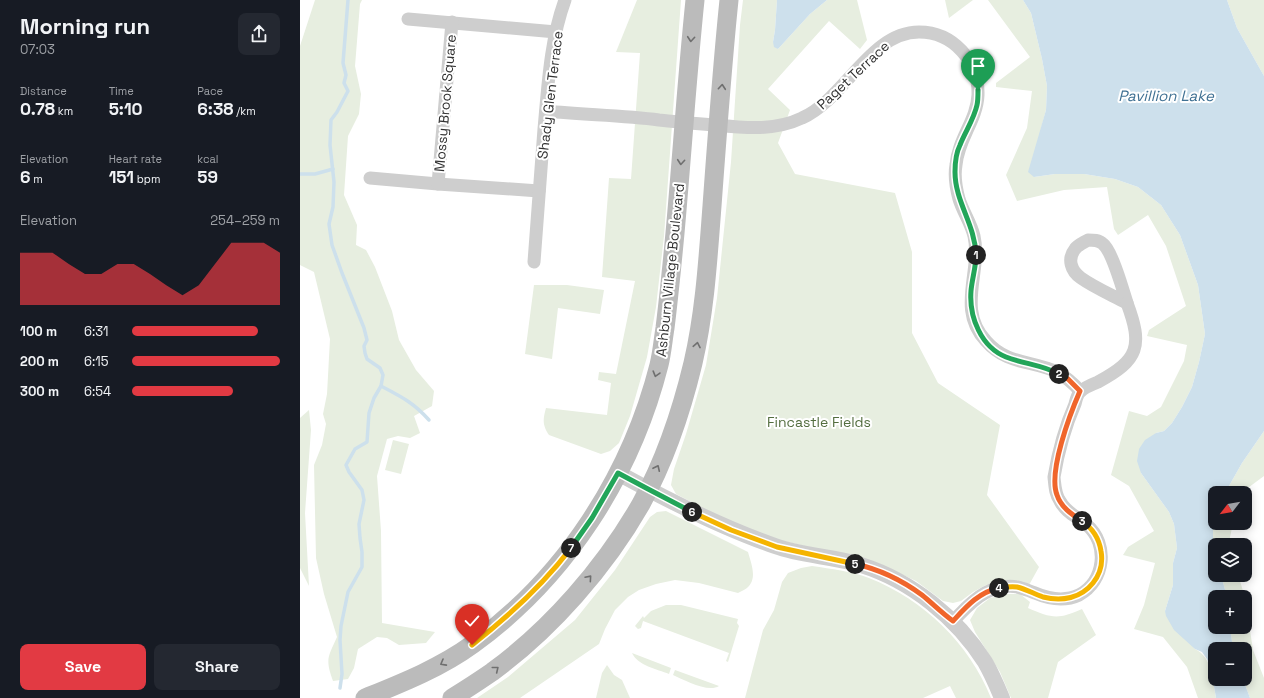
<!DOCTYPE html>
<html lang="en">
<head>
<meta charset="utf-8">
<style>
  body { margin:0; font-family:"Space Grotesk",sans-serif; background:#242831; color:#f1f3f6; height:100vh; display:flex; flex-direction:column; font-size:15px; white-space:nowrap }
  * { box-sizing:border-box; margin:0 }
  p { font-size:13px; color:#9ea1a6 }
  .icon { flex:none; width:22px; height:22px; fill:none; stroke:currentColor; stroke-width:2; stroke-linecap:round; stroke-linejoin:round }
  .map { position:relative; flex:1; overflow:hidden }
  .side { display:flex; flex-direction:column; background:#171b24; width:300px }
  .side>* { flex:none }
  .needle { width:26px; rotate:239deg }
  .controls { position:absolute; left:908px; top:486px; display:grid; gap:8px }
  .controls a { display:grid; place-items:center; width:44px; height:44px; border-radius:8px; background:#171b24; box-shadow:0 2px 10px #0003; font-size:20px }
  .pin { position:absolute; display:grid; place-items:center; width:34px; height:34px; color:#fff; margin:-41px -17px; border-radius:50% 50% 50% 0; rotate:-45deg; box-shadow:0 0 4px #0007 }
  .pin .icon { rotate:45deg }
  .km { position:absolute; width:20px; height:20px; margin:-10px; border-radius:50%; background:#222; color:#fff; font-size:11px; line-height:20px; text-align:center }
  .round { display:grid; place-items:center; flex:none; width:42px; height:42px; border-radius:8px; background:#242831 }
  .overview { display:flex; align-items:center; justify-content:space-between; height:68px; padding:0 20px }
  h1 { font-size:22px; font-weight:700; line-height:30px }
  .stats { display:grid; grid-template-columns:repeat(3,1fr); gap:6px; height:68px; padding:4px 20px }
  .stats div { display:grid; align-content:center }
  .stats b { font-size:17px; font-weight:700 }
  .stats small { font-size:11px; font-weight:400 }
  .stats p { font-size:11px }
  .chart { height:112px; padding:8px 20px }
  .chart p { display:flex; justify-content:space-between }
  .chart svg { width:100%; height:72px; margin-top:4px; fill:#e23a43; opacity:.7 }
  .button { display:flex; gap:8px; margin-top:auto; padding:8px 20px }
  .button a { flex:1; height:46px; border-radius:8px; background:#e23a43; color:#fff; font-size:16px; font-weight:700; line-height:46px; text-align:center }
  .button a+a { background:#242831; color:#f1f3f6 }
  ul { padding:0 20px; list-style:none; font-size:13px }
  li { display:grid; grid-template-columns:64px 48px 1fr; align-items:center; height:30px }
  li i { height:10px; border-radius:5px; background:#e23a43 }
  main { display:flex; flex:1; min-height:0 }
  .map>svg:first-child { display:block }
  .green { fill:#e7eee0 }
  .water { fill:#cde0ec }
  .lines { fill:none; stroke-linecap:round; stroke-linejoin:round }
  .stream { stroke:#cde0ec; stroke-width:3.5 }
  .minor { stroke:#cecece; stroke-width:13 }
  .tertiary { stroke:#cecece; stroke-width:16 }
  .secondary { stroke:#bbb; stroke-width:19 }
  .oneway { stroke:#6f6f6f }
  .split-1-casing { stroke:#fff; stroke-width:8 }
  .split-2-casing { stroke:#fff; stroke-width:8 }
  .split-3-casing { stroke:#fff; stroke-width:8 }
  .split-4-casing { stroke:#fff; stroke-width:8 }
  .split-5-casing { stroke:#fff; stroke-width:8 }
  .split-6-casing { stroke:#fff; stroke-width:8 }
  .split-7-casing { stroke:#fff; stroke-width:8 }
  .split-8-casing { stroke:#fff; stroke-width:8 }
  .split-1 { stroke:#22a559; stroke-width:5 }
  .split-2 { stroke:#22a559; stroke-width:5 }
  .split-3 { stroke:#f0652b; stroke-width:5 }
  .split-4 { stroke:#f5b400; stroke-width:5 }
  .split-5 { stroke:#f0652b; stroke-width:5 }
  .split-6 { stroke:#f5b400; stroke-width:5 }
  .split-7 { stroke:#22a559; stroke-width:5 }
  .split-8 { stroke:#f5b400; stroke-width:5 }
  .labels { text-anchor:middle; stroke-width:4; stroke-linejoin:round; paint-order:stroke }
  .street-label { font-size:14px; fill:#313131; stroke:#fff }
  .park-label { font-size:14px; fill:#536d3f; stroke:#fff }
  .water-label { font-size:15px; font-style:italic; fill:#407193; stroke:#fff }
</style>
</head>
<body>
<main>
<section class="side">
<div class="overview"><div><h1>Morning run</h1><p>07:03</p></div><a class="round"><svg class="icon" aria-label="share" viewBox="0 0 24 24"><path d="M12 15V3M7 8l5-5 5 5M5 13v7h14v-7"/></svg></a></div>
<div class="stats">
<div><p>Distance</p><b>0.78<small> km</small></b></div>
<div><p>Time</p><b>5:10</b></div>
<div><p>Pace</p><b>6:38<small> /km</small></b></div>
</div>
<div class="stats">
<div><p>Elevation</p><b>6<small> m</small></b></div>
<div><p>Heart rate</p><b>151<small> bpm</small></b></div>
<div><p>kcal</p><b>59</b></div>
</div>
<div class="chart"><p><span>Elevation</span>254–259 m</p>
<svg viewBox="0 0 160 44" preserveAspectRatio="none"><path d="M0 44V12L10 12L20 12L30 19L40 25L50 25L60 19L70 19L80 25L90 32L100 38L110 32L120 19L130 6L140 6L150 6L160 12V44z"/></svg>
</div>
<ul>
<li><b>100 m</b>6:31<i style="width:85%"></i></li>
<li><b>200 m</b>6:15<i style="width:100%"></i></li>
<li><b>300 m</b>6:54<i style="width:68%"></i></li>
</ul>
<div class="button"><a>Save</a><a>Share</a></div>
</section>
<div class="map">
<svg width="964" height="698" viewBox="0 0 964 698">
  <rect width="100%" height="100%" fill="#fff"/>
  <g class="green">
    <path d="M 15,0 L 62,0 L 60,4 L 55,66 L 61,94 L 59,114 L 48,136 L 44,195 L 57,225 L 56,245 L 66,250 L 75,267 L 92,311 L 99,340 L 116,370 L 134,391 L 132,406 L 114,416 L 120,433 L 110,438 L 98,436 L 87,439 L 77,476 L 81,531 L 82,623 L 135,632 L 126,643 L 99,645 L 87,638 L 77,637 L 58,649 L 54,668 L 48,679 L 33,681 C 25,659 28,657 37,637 L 24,594 L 16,558 L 14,465 L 22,445 L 26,424 L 23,414 L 27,394 L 30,339 L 14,272 L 0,265 L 0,46 Z"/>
    <path d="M 337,0 L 381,0 L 364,236 L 356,307 L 347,357 L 330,416 L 319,443 L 310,451 L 301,454 L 249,435 C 242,425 243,419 246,408 L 307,415 L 311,383 L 298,380 L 299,372 L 316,374 L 335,281 L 302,277 L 309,178 L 331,179 L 340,53 L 316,52 Z"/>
    <polygon points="443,0 477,0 475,30 473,42 478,49 510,14 527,0 557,0 567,40 560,49 529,21 468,89 490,110 478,143 495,174 595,193 612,252 612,333 638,383 700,425 687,495 739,567 729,585 711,580 699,581 686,585 673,592 661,601 653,603 643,601 616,581 580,564 451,533 376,494 371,485 374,469 386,434 406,365 417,298 431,162 440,25"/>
    <polygon points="645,0 673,0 649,18"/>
    <path d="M 688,0 L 723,0 L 731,13 L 742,59 L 747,86 L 746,110 L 741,129 L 734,177 L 755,174 L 784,174 L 815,179 L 838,187 L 861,205 L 880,235 L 898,285 L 905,334 L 899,362 L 892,387 L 882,407 L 872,423 L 864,431 L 856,433 L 841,473 L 869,512 L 874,524 L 877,548 L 873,563 L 873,585 L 865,611 L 895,649 C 913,658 913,681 916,698 L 898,698 L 887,667 L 863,637 L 834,629 L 844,605 L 855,563 L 823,555 L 828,547 L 854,531 L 829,486 L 811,475 L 829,411 L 847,416 L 861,407 L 884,361 L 887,345 L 847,336 L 849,330 L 886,306 L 866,246 L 848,215 L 818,235 L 814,229 L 807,187 L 764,190 L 717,201 L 706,175 L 727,128 L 732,91 L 696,87 L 696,83 L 730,57 Z"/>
    <polygon points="927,0 964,0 964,76 937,28"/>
    <polygon points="234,285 267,285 304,290 300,314 258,308 252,359 225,354"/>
    <polygon points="9,410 11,430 5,513 9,586 0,568 0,418"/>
    <polygon points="964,431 964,476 941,493 925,493 942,463"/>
    <polygon points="93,440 109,444 101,474 85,470"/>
    <path d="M 366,511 L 448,552 C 451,563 458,579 447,588 C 445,590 441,591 438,593 L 399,583 L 375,580 L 356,584 L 339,590 L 328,597 L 315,610 L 305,629 L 299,644 L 220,698 L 177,698 L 208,677 L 275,620 L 315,570 L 350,517 L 357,512 Z"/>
    <path d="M 915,515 L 915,523 L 933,523 L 929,542 L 930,545 L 915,545 L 915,549 C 912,538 911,526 915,515 Z"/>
    <path d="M 512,566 C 532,569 550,571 569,578 C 624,600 669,643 691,698 L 656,698 L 650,686 L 623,698 L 445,698 L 463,630 L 474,610 L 482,582 L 488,573 L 501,568 Z"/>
    <polygon points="921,575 938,575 945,597 927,597"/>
    <path d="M 707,594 L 720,594 L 730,602 L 728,608 C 751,618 758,620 782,609 L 796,635 L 758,662 L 748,698 L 711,698 L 700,672 L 675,632 L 670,620 L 677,608 L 690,598 Z"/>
    <polygon points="945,597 953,650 964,678 964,698 950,698 943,679 945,679 945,649 933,649 930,627 945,627"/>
    <polygon points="366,605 381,605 438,619 437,623 439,626 428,662 426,661 429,653 343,621 341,628 338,629 335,626 343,616 344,618 351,611"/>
    <path d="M 332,653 L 371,668 L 369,674 C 357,669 338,666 332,653 Z"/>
    <polygon points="307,665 314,675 322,680 330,698 296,698 302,673"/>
    <path d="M 375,670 L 419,686 C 408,693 384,680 373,675 Z"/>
  </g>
  <g class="water">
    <polygon points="477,0 527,0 510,14 478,49 474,47 473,42 475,30"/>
    <polygon points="723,0 927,0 937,28 964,76 964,431 942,463 925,493 915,493 915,515 913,521 913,541 915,549 915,575 921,575 927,597 915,597 915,627 930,627 933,649 915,649 915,679 943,679 950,698 916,698 911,669 907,659 902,652 895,649 874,630 866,616 865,611 873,585 873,563 877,548 874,524 869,512 841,473 837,461 839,449 845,440 856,433 864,431 872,423 882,407 892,387 899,362 905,334 898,285 880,235 861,205 838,187 815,179 784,174 755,174 734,177 728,172 746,110 747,86 742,59 731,13"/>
  </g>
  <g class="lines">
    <g class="stream">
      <polyline points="0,174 15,174 33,169"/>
      <path d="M 81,386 C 102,397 114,403 129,420"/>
      <polyline points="40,688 42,674 40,640 41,626 48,592 62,567 62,552 60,538 59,524 64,500 62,490 49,472 46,465 55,449 67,442 69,413 74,398 81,386 83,375 80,368 67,359 65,353 64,346 67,340 64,328 42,273 32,245 29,224 33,207 34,182 30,145 31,120 37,112 48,91 44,83 46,75 43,63 48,0"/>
    </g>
    <g class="minor">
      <polyline points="108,19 256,32"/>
      <path d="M 246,111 C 284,115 322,115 359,120 C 378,122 397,124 416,125 C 445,128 475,131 502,118 C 545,99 570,32 619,32 C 653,32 679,61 678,95 C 677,120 658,139 656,165 C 654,176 656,188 659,199 C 663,212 671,223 674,236 C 682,272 656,309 686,341 C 707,365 731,360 757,372 C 766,377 773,383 780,391"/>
      <polyline points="70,178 138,184 239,191"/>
      <polyline points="138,184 152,22"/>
      <path d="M 788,240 C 793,240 799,240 803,244 C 812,251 823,290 827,303 C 812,295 795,288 781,278 C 771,271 767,259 775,249 C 778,245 783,243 788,240 Z"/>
      <path d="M 234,262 C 237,217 241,173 244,129 C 248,86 250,41 265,0"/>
      <path d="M 653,621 C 663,611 672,600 685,593 C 694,588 707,585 717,587 C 723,588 729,591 735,593 C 749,599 764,602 779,595 C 805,581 809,544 787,525 C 778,517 766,513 760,501 C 755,494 755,486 754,477 C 758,453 765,427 775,404 C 776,400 777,395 780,392 C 783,388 793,384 798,382 C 839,360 843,346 827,303"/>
    </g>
    <path class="tertiary" d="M 318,473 C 369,501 420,527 475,546 C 502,556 533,556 561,565 C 612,581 657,618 685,662 C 692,674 697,686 702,698"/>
    <g class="secondary">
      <path d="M 65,698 C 102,683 140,668 173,644 C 266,577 331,475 359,365 C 362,353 363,340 365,328 C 369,296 372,265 375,233 C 382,155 387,77 395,0"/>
      <path d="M 152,698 C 165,690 179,681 192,672 C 251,629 305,567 341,504 C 364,462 382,409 393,363 C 405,311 408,258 412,206 C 417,137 422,68 429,0"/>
    </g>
  </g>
  <defs><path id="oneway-chevron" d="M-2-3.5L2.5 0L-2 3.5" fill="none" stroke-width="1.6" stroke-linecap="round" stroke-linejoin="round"/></defs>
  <g class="oneway">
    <use href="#oneway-chevron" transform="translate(391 39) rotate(95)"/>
    <use href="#oneway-chevron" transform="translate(422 87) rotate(-85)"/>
    <use href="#oneway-chevron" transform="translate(381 162) rotate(95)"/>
    <use href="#oneway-chevron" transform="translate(397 345) rotate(-79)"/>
    <use href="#oneway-chevron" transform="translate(356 374) rotate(106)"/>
    <use href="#oneway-chevron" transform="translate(357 468) rotate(-65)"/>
    <use href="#oneway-chevron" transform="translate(289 578) rotate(-49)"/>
    <use href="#oneway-chevron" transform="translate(143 663) rotate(151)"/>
    <use href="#oneway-chevron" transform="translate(196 669) rotate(-39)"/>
  </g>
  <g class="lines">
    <defs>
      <path id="split-1" d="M 676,255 C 675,224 655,202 655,172 C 655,163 656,153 660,145 C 665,132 674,119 677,105 C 678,101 678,95 678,90"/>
      <path id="split-2" d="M 676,255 C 676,267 672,279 671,291 C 669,317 681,347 706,357 C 724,364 743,365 759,374"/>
      <path id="split-3" d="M 759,374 L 768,379 L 780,391 C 770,414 748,472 757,495 C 761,507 771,514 782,521"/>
      <path id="split-4" d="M 699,588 C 705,587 711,586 717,587 C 726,589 734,594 743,597 C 762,602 781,598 793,583 C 800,574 803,562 801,551 C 799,538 792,528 782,521"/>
      <path id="split-5" d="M 555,564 C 578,569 603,581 622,595 C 632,603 642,613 653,621 C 666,607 679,592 699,588"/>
      <polyline id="split-6" points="392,512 431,530 477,547 555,564"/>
      <polyline id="split-7" points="271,548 292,518 318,473 348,489 392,512"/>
      <path id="split-8" d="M 172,645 C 209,616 243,585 271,548"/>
    </defs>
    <use href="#split-1" class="split-1-casing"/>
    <use href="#split-2" class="split-2-casing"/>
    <use href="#split-3" class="split-3-casing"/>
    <use href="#split-4" class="split-4-casing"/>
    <use href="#split-5" class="split-5-casing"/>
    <use href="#split-6" class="split-6-casing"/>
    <use href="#split-7" class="split-7-casing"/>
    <use href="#split-8" class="split-8-casing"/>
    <use href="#split-1" class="split-1"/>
    <use href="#split-2" class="split-2"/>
    <use href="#split-3" class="split-3"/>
    <use href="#split-4" class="split-4"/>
    <use href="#split-5" class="split-5"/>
    <use href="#split-6" class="split-6"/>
    <use href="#split-7" class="split-7"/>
    <use href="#split-8" class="split-8"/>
  </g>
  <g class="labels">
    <g class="street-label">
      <text transform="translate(553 75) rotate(-43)" y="5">Paget Terrace</text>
      <text transform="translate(250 95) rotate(-83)" y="5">Shady Glen Terrace</text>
      <text transform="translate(145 103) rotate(-85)" y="5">Mossy Brook Square</text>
      <text transform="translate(370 270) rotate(-84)" y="5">Ashburn Village Boulevard</text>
    </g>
    <g class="park-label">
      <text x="519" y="427">Fincastle Fields</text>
    </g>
    <g class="water-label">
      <text x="866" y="101">Pavillion Lake</text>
    </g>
  </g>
</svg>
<div class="controls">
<a><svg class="needle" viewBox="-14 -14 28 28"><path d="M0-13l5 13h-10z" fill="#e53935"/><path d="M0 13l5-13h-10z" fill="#9ea1a6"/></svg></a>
<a><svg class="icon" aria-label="layers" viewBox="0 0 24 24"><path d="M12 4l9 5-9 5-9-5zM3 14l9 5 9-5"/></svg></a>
<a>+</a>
<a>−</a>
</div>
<div class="pin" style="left:678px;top:90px;background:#1e9e55"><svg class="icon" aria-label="arrive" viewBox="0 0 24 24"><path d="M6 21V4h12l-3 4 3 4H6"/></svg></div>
<div class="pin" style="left:172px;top:645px;background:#d93025"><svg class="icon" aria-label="check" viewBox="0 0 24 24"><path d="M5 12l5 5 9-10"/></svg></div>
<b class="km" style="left:676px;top:255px">1</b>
<b class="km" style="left:759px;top:374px">2</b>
<b class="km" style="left:782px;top:521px">3</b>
<b class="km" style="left:699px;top:588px">4</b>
<b class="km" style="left:555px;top:564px">5</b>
<b class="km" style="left:392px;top:512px">6</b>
<b class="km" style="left:271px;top:548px">7</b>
</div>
</main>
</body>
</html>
